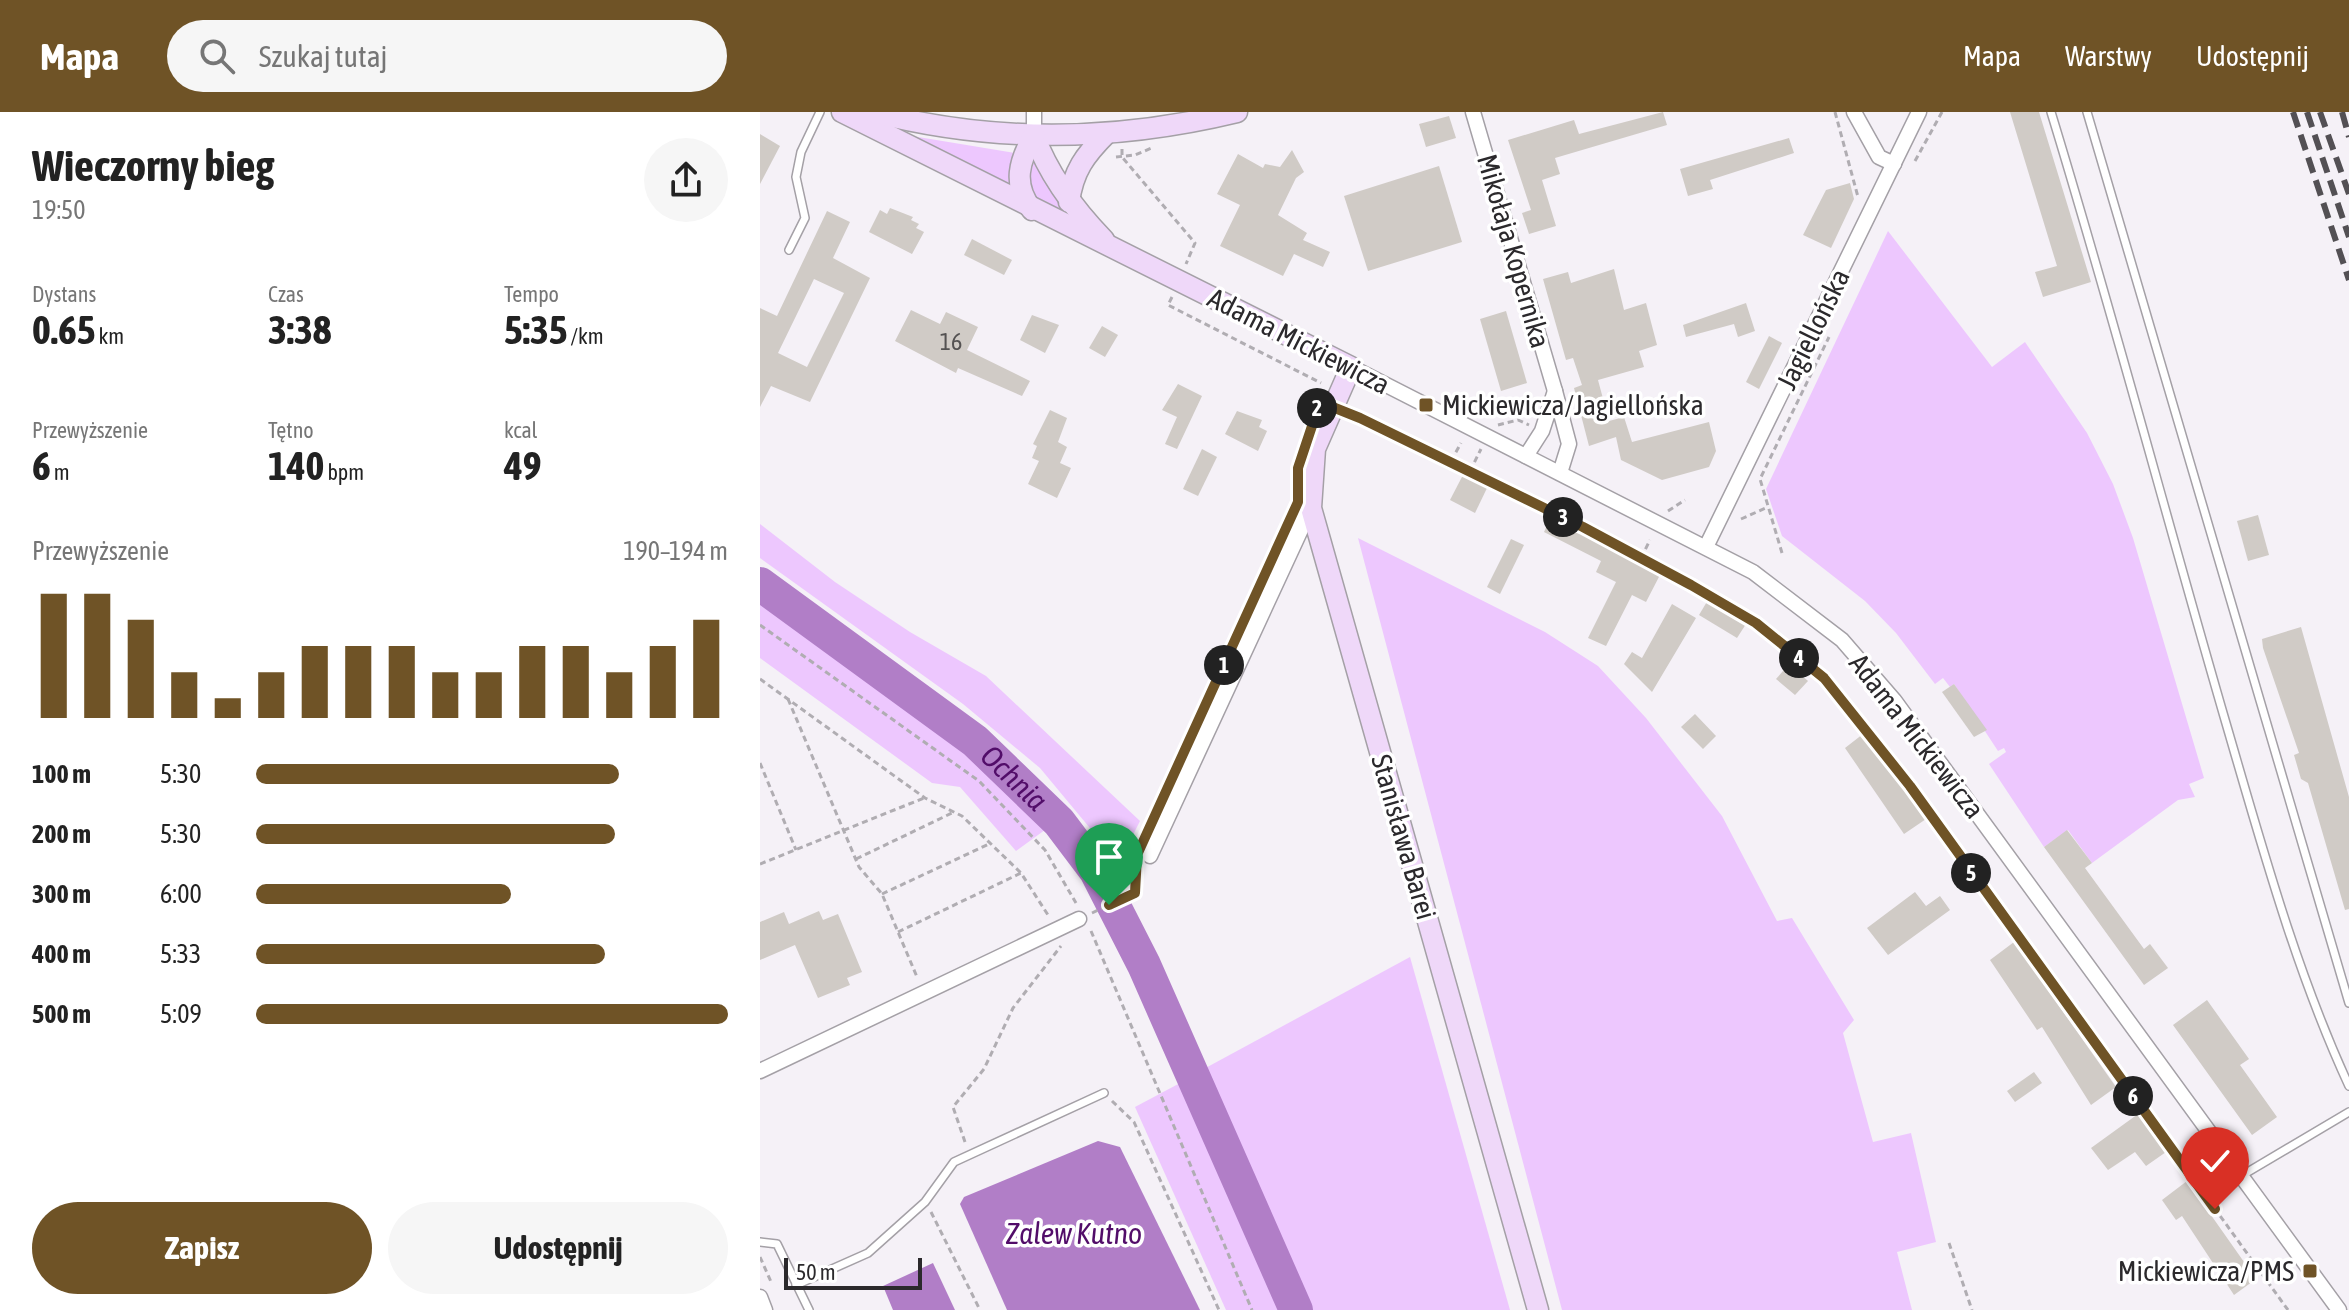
<!DOCTYPE html>
<html lang="pl">
<head>
<meta charset="utf-8">
<style>
  body { margin:0; font-family:"Asap Condensed",sans-serif; background:#f6f6f6; color:#222; height:100vh; display:flex; flex-direction:column; font-size:30px; white-space:nowrap }
  * { box-sizing:border-box; margin:0 }
  p { font-size:26px; color:#767676 }
  .icon { flex:none; width:44px; height:44px; fill:none; stroke:currentColor; stroke-width:2; stroke-linecap:round; stroke-linejoin:round }
  .map { position:relative; flex:1; overflow:hidden }
  .sheet { display:flex; flex-direction:column; background:#fff; width:760px }
  .sheet>* { flex:none }
  .scale { position:absolute; left:24px; bottom:20px; width:138px; box-sizing:border-box; padding-left:8px; border:4px solid #2b292c; border-top:0; font-size:22px; line-height:28px; white-space:nowrap; color:#2b292c; -webkit-text-stroke:6px #fff; paint-order:stroke }
  .pin { position:absolute; display:grid; place-items:center; width:68px; height:68px; color:#fff; margin:-82px -34px; border-radius:50% 50% 50% 0; rotate:-45deg; box-shadow:0 0 8px #0007 }
  .pin .icon { rotate:45deg }
  .km { position:absolute; width:40px; height:40px; margin:-20px; border-radius:50%; background:#222; color:#fff; font-size:22px; line-height:40px; text-align:center }
  .round { display:grid; place-items:center; flex:none; width:84px; height:84px; border-radius:42px; background:#f6f6f6 }
  .overview { display:flex; align-items:center; justify-content:space-between; height:136px; padding:0 32px }
  h1 { font-size:44px; font-weight:700; line-height:60px }
  .metrics { display:grid; grid-template-columns:repeat(3,1fr); gap:12px; height:136px; padding:8px 32px }
  .metrics div { display:grid; align-content:center }
  .metrics b { font-size:40px; font-weight:700 }
  .metrics small { font-size:22px; font-weight:400 }
  .metrics p { font-size:22px }
  .chart { height:224px; padding:16px 32px }
  .chart p { display:flex; justify-content:space-between }
  .chart svg { width:100%; height:144px; margin-top:8px; stroke:#6f5326; stroke-width:6 }
  .cta { display:flex; gap:16px; margin-top:auto; padding:16px 32px }
  .cta a { flex:1; height:92px; border-radius:48px; background:#6f5326; color:#fff; font-size:32px; font-weight:700; line-height:92px; text-align:center }
  .cta a+a { background:#f6f6f6; color:#222 }
  ul { padding:0 32px; list-style:none; font-size:26px }
  li { display:grid; grid-template-columns:128px 96px 1fr; align-items:center; height:60px }
  li i { height:20px; border-radius:10px; background:#6f5326 }
  header { display:flex; align-items:center; gap:48px; box-sizing:border-box; height:112px; padding:0 40px; background:#6f5326; color:#fff }
  header strong { font-size:38px }
  nav { display:flex; gap:44px; margin-inline-start:auto; font-size:28px }
  .search { width:560px; height:72px; background:#f6f6f6; display:flex; align-items:center; gap:20px; box-sizing:border-box; padding:0 28px; border-radius:44px; color:#767676; font-size:30px }
  main { display:flex; flex:1; min-height:0 }
  .map>svg:first-child { display:block }
  .green { fill:#edc7fe }
  .water { fill:#b17ec7 }
  .lines { fill:none; stroke-linecap:round; stroke-linejoin:round }
  .river { stroke:#b17ec7; stroke-width:34 }
  .building { fill:#d0cbc6; fill-rule:evenodd }
  .lane-casing { stroke:#a4a0a6; stroke-width:10 }
  .street-casing { stroke:#a4a0a6; stroke-width:17 }
  .secondary-casing { stroke:#a4a0a6; stroke-width:23 }
  .path { stroke:#b0adb2; stroke-width:3; stroke-dasharray:6 4; stroke-linecap:butt }
  .lane { stroke:#fff; stroke-width:7 }
  .street { stroke:#fff; stroke-width:14 }
  .secondary { stroke:#efd8f9; stroke-width:20 }
  .rail { stroke:#535054; stroke-width:6; stroke-dasharray:16 8; stroke-linecap:butt }
  .route-casing { stroke:#fff; stroke-width:16 }
  .route { stroke:#6f5326; stroke-width:10 }
  .poi-dot { fill:#6f5326; stroke:#fff; stroke-width:3 }
  .labels { text-anchor:middle; stroke-width:7; stroke-linejoin:round; paint-order:stroke }
  .number-label { font-size:24px; fill:#545252 }
  .street-label { font-size:28px; fill:#2b292c; stroke:#fff }
  .poi-label { font-size:28px; fill:#2b292c; stroke:#fff; text-anchor:start }
  .water-label { font-size:30px; font-style:italic; fill:#520d69; stroke:#fff }
</style>
</head>
<body>
<header>
<strong>Mapa</strong>
<div class="search"><svg class="icon" aria-label="search" viewBox="0 0 24 24"><circle cx="10" cy="10" r="6"/><path d="M15 15l6 6"/></svg>Szukaj tutaj</div>
<nav><a>Mapa</a><a>Warstwy</a><a>Udostępnij</a></nav>
</header>
<main>
<section class="sheet">
<div class="overview"><div><h1>Wieczorny bieg</h1><p>19:50</p></div><a class="round"><svg class="icon" aria-label="share" viewBox="0 0 24 24"><path d="M12 15V3M7 8l5-5 5 5M5 13v7h14v-7"/></svg></a></div>
<div class="metrics">
<div><p>Dystans</p><b>0.65<small> km</small></b></div>
<div><p>Czas</p><b>3:38</b></div>
<div><p>Tempo</p><b>5:35<small> /km</small></b></div>
</div>
<div class="metrics">
<div><p>Przewyższenie</p><b>6<small> m</small></b></div>
<div><p>Tętno</p><b>140<small> bpm</small></b></div>
<div><p>kcal</p><b>49</b></div>
</div>
<div class="chart"><p><span>Przewyższenie</span>190–194 m</p>
<svg viewBox="0 0 160 44" preserveAspectRatio="none"><path d="M5 44V6M15 44V6M25 44V14M35 44V30M45 44V38M55 44V30M65 44V22M75 44V22M85 44V22M95 44V30M105 44V30M115 44V22M125 44V22M135 44V30M145 44V22M155 44V14"/></svg>
</div>
<ul>
<li><b>100 m</b>5:30<i style="width:77%"></i></li>
<li><b>200 m</b>5:30<i style="width:76%"></i></li>
<li><b>300 m</b>6:00<i style="width:54%"></i></li>
<li><b>400 m</b>5:33<i style="width:74%"></i></li>
<li><b>500 m</b>5:09<i style="width:100%"></i></li>
</ul>
<div class="cta"><a>Zapisz</a><a>Udostępnij</a></div>
</section>
<div class="map">
<svg width="1589" height="1198" viewBox="0 0 1589 1198">
  <rect width="100%" height="100%" fill="#f5f1f7"/>
  <g class="green">
    <polygon points="140,22 255,41 255,80"/>
    <path d="M 271,46 L 278,49 L 318,112 C 281,90 267,94 271,46 Z"/>
    <polygon points="1128,119 1232,255 1265,230 1327,321 1353,372 1373,426 1444,666 1429,672 1435,685 1418,688 1332,751 1308,718 1284,735 1229,652 1246,640 1244,636 1238,639 1194,572 1190,575 1183,566 1175,572 1136,521 1105,489 1022,424 1006,377"/>
    <polygon points="0,412 75,470 150,520 226,564 380,709 357,755 334,721 280,656 203,592 0,446"/>
    <polygon points="598,426 785,520 838,554 886,606 962,704 1017,809 1032,806 1094,908 1083,921 1113,1030 1151,1021 1176,1130 1137,1140 1152,1198 802,1198"/>
    <path d="M 0,484 C 99,558 209,619 289,715 L 256,739 L 200,675 L 172,671 L 0,546 Z"/>
    <polygon points="650,845 750,1198 547,1198 440,959"/>
    <polygon points="422,970 520,1198 466,1198 375,995"/>
  </g>
  <g class="water">
    <polygon points="338,1029 360,1035 440,1198 247,1198 200,1092 204,1085"/>
    <polygon points="173,1151 195,1198 133,1198 123,1174"/>
  </g>
  <g class="lines">
    <path class="river" id="s1" d="M 0,472 L 215,629 L 299,710 L 336,759 L 384,853 L 536,1198"/>
  </g>
  <g class="building">
    <polygon points="903,0 907,13 795,46 800,62 782,68 796,114 769,122 762,101 771,98 748,28 814,8 819,22"/>
    <polygon points="1250,0 1279,0 1331,170 1283,185 1275,160 1297,154"/>
    <polygon points="689,4 696,26 666,35 659,12"/>
    <polygon points="0,22 20,34 0,72"/>
    <polygon points="1029,26 1034,41 950,68 953,77 928,84 920,57"/>
    <polygon points="532,38 544,60 536,66 518,103 547,121 543,128 570,140 563,155 534,142 523,164 460,134 480,93 457,82 478,42 503,56 505,52 520,55"/>
    <polygon points="679,54 702,130 608,159 584,84"/>
    <polygon points="1090,71 1094,87 1071,136 1043,123 1066,78"/>
    <polygon points="130,96 153,105 151,108 159,112 156,116 164,120 152,142 109,120 120,98 127,102"/>
    <path d="M 67,99 L 90,110 L 73,146 L 110,166 L 50,290 L 11,274 L 0,295 L 0,196 L 17,204 ZM 54,167 L 84,181 L 47,255 L 18,241 Z"/>
    <polygon points="212,127 252,148 244,163 204,143"/>
    <polygon points="854,157 864,198 886,191 897,233 879,239 884,255 838,268 849,309 864,305 872,330 949,310 956,339 949,355 902,368 861,348 856,325 829,334 814,276 822,273 813,246 806,248 783,167 808,160 811,171"/>
    <polygon points="986,191 995,219 978,225 974,212 926,225 923,213"/>
    <polygon points="151,198 180,212 186,200 218,215 207,238 270,269 262,284 198,256 196,261 135,229"/>
    <polygon points="746,199 767,271 741,279 720,207"/>
    <polygon points="272,203 299,213 285,241 260,228"/>
    <polygon points="342,214 358,223 345,245 329,236"/>
    <polygon points="1009,224 1022,231 999,277 986,270"/>
    <polygon points="418,272 442,284 417,337 405,332 417,305 402,298"/>
    <polygon points="290,298 307,306 298,330 307,335 300,351 311,356 297,386 268,372 279,349 272,346 277,334 273,332"/>
    <polygon points="477,299 502,308 499,315 507,319 498,339 465,322"/>
    <polygon points="442,337 457,345 438,384 423,377"/>
    <polygon points="704,361 728,374 715,401 690,388"/>
    <polygon points="1498,403 1509,443 1488,449 1477,409"/>
    <polygon points="791,405 901,461 886,490 872,483 846,534 828,526 856,470 836,460 841,449 784,420"/>
    <polygon points="751,427 764,433 740,482 727,475"/>
    <polygon points="948,488 986,512 977,526 939,503"/>
    <polygon points="912,492 936,506 892,580 864,552 872,540 882,546"/>
    <polygon points="1541,515 1589,685 1589,797 1585,798 1548,671 1541,667 1534,643 1539,641 1503,536 1502,527"/>
    <polygon points="1029,552 1048,569 1035,583 1016,567"/>
    <polygon points="1194,572 1227,618 1214,625 1182,580"/>
    <polygon points="935,602 956,624 943,637 921,615"/>
    <polygon points="1103,622 1166,707 1144,722 1085,636"/>
    <polygon points="1307,718 1332,751 1325,756 1384,837 1390,832 1408,856 1384,873 1284,735"/>
    <polygon points="1155,780 1166,794 1180,784 1190,798 1128,843 1107,816"/>
    <polygon points="59,799 63,808 78,802 102,860 87,866 90,873 58,886 35,833 0,848 0,810 24,800 29,812"/>
    <polygon points="1254,830 1356,975 1331,993 1282,915 1277,918 1230,848"/>
    <polygon points="1447,888 1489,947 1480,953 1517,1005 1492,1023 1413,913"/>
    <polygon points="1274,960 1282,971 1255,990 1247,979"/>
    <polygon points="1378,1002 1406,1040 1386,1054 1375,1040 1348,1058 1331,1036"/>
    <polygon points="1427,1069 1496,1167 1474,1183 1422,1104 1416,1108 1402,1088"/>
  </g>
  <g class="lines">
    <defs>
      <g id="lane">
        <path d="M 1291,0 C 1352,199 1405,401 1463,601 C 1500,727 1534,855 1589,974"/>
        <polyline points="1327,0 1589,891"/>
        <polyline points="29,138 45,106 36,65 41,40 60,0"/>
        <polyline points="1481,1064 1589,1000"/>
        <polyline points="0,1130 17,1132 49,1198"/>
        <polyline points="36,1173 108,1141 165,1090 194,1050 344,981"/>
      </g>
      <g id="street">
        <polyline points="274,0 274,23"/>
        <polyline points="713,0 795,279"/>
        <polyline points="1094,0 1119,45 1134,52"/>
        <polyline points="591,255 993,460 1082,528 1134,588 1579,1198"/>
        <polyline points="766,344 782,319 795,279 809,332 800,361"/>
        <polyline points="946,435 1159,0"/>
        <polyline points="390,744 551,396"/>
        <polyline points="0,959 319,807"/>
        <polyline points="0,1185 5,1198"/>
      </g>
      <g id="secondary">
        <polyline points="82,0 591,255 555,337 551,396 778,1198"/>
        <path d="M 113,0 C 233,31 357,29 477,0"/>
        <path d="M 274,23 C 289,64 314,97 344,128"/>
        <path d="M 309,90 C 313,59 325,43 347,21"/>
        <path d="M 272,98 C 252,72 259,49 274,23"/>
      </g>
    </defs>
    <use href="#lane" class="lane-casing"/>
    <use href="#street" class="street-casing"/>
    <use href="#secondary" class="secondary-casing"/>
    <g class="path">
      <polyline points="1075,0 1098,85"/>
      <polyline points="362,37 362,45 435,131 426,152"/>
      <polyline points="356,45 375,43 394,35"/>
      <polyline points="1155,49 1182,0"/>
      <polyline points="412,185 408,193 561,271"/>
      <polyline points="592,304 823,415 931,473 996,511 1064,566 1150,674 1528,1198"/>
      <polyline points="738,313 758,308 769,313"/>
      <polyline points="691,349 701,331"/>
      <polyline points="710,359 721,337"/>
      <polyline points="908,399 925,388"/>
      <polyline points="981,407 1008,395"/>
      <polyline points="1022,441 1000,367 1069,225"/>
      <polyline points="881,446 890,428"/>
      <polyline points="0,513 219,669 285,738 316,791"/>
      <polyline points="0,567 165,686 202,704 261,761 288,803"/>
      <polyline points="28,587 99,755 122,782 157,865"/>
      <polyline points="0,651 36,738"/>
      <polyline points="96,747 194,700"/>
      <polyline points="0,752 164,686"/>
      <polyline points="122,782 231,731"/>
      <polyline points="332,801 375,781 376,751"/>
      <polyline points="331,819 492,1198"/>
      <polyline points="138,820 261,761"/>
      <polyline points="352,989 374,1010 459,1198"/>
      <polyline points="205,1030 193,995 224,957 253,896 301,834"/>
      <polyline points="171,1100 220,1198"/>
      <polyline points="1189,1131 1212,1198"/>
      <polyline points="0,1145 12,1172"/>
    </g>
    <use href="#lane" class="lane"/>
    <use href="#street" class="street"/>
    <use href="#secondary" class="secondary"/>
    <g class="rail">
      <polyline points="1533,0 1589,168"/>
      <polyline points="1547,0 1589,125"/>
      <polyline points="1560,0 1589,82"/>
      <polyline points="1582,0 1589,25"/>
    </g>
  </g>
  <g class="lines">
    <defs>
      <polyline id="route" points="349,793 375,781 377,743 538,390 538,356 560,290 600,306 823,415 931,473 996,511 1064,566 1150,674 1455,1097"/>
    </defs>
    <use href="#route" class="route-casing"/>
    <use href="#route" class="route"/>
  </g>
  <g class="poi-dot">
    <rect x="658" y="285" width="16" height="16" rx="4"/>
    <rect x="1542" y="1151" width="16" height="16" rx="4"/>
  </g>
  <g class="labels">
    <g class="number-label">
      <text x="191" y="238">16</text>
    </g>
    <g class="street-label">
      <text transform="translate(754 139) rotate(74)" y="10">Mikołaja Kopernika</text>
      <text transform="translate(1053 217) rotate(-64)" y="10">Jagiellońska</text>
      <text transform="translate(539 229) rotate(27)" y="10">Adama Mickiewicza</text>
      <text transform="translate(1157 624) rotate(52)" y="10">Adama Mickiewicza</text>
      <text transform="translate(644 725) rotate(74)" y="10">Stanisława Barei</text>
    </g>
    <g class="poi-label">
      <text x="682" y="303">Mickiewicza/Jagiellońska</text>
      <text x="1534" y="1169" text-anchor="end">Mickiewicza/PMS</text>
    </g>
    <g class="water-label">
      <text dy="10" stroke="none"><textPath href="#s1" startOffset="320">Ochnia</textPath></text>
      <text x="314" y="1132">Zalew Kutno</text>
    </g>
  </g>
</svg>
<div class="scale">50 m</div>
<div class="pin" style="left:349px;top:793px;background:#1e9e55"><svg class="icon" aria-label="arrive" viewBox="0 0 24 24"><path d="M6 21V4h12l-3 4 3 4H6"/></svg></div>
<div class="pin" style="left:1455px;top:1097px;background:#d93025"><svg class="icon" aria-label="check" viewBox="0 0 24 24"><path d="M5 12l5 5 9-10"/></svg></div>
<b class="km" style="left:464px;top:553px">1</b>
<b class="km" style="left:557px;top:296px">2</b>
<b class="km" style="left:803px;top:405px">3</b>
<b class="km" style="left:1039px;top:546px">4</b>
<b class="km" style="left:1211px;top:761px">5</b>
<b class="km" style="left:1373px;top:984px">6</b>
</div>
</main>
</body>
</html>
